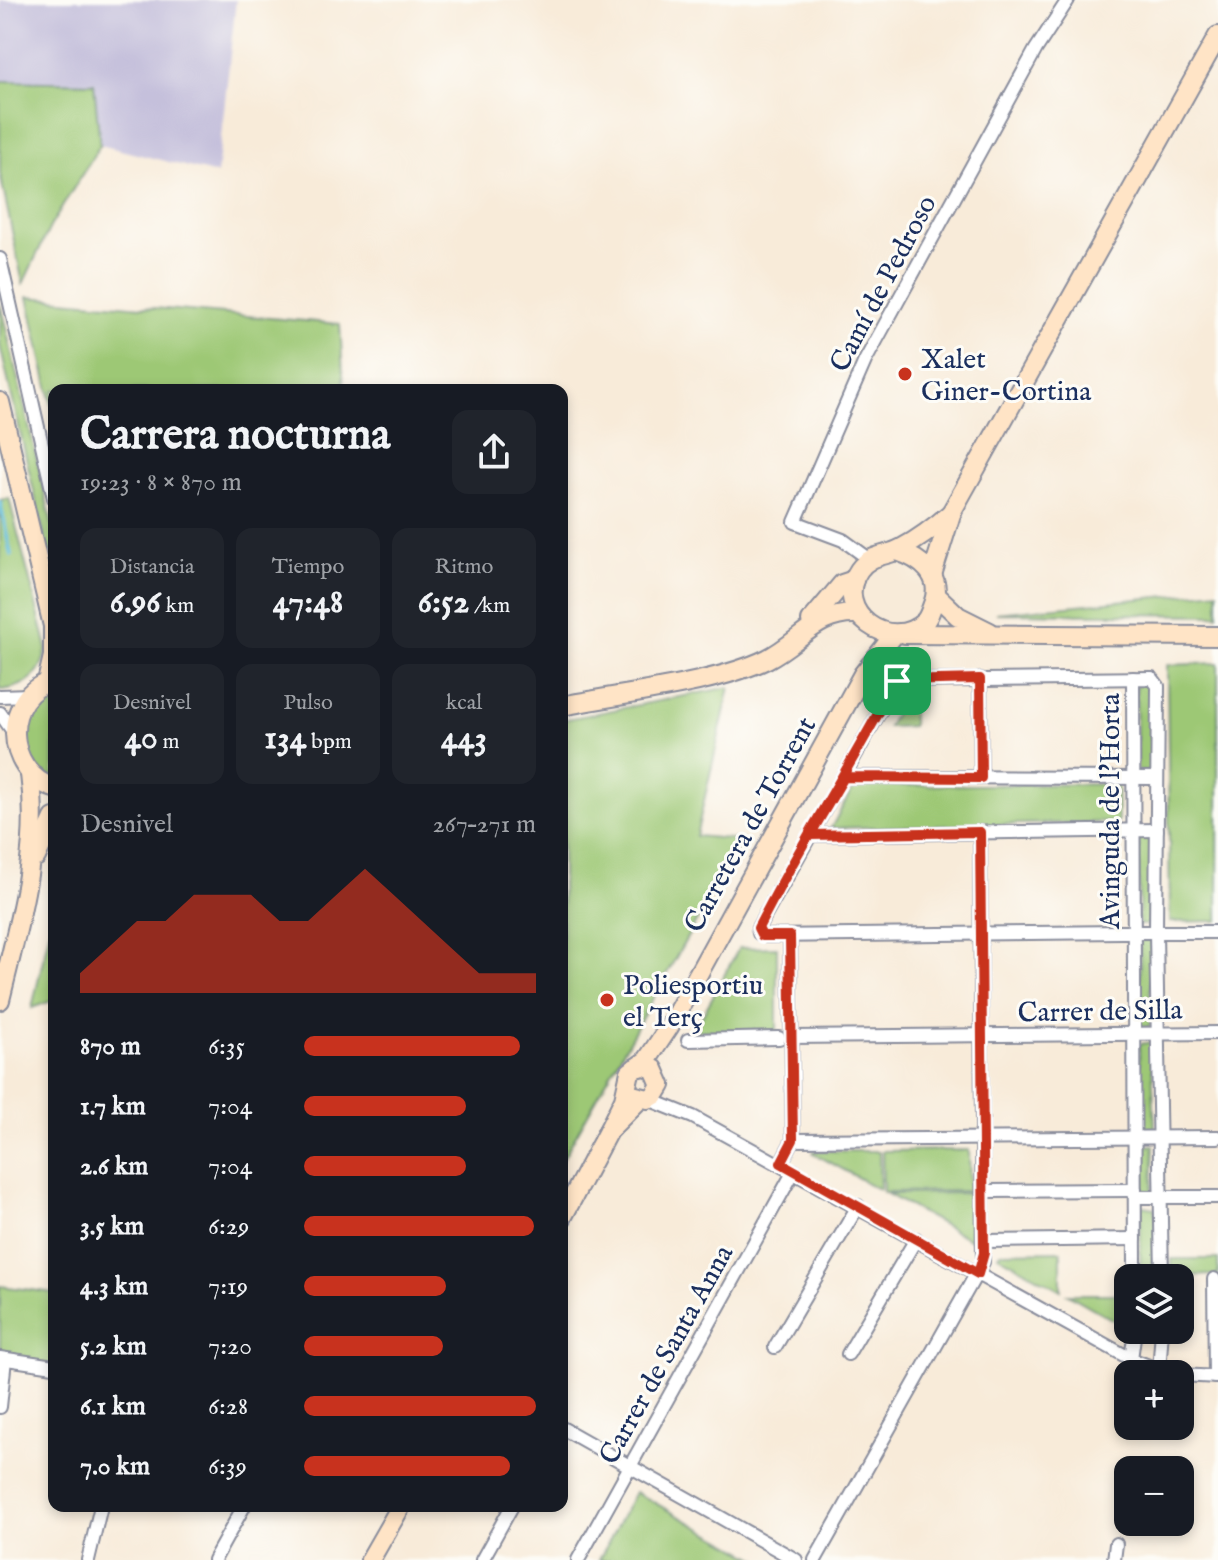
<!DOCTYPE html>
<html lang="es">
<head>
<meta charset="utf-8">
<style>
  body { margin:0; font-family:"IM FELL English",serif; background:#20242c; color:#f1f3f6; height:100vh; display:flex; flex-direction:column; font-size:30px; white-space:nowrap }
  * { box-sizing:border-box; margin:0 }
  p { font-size:26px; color:#9ea1a6 }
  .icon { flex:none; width:44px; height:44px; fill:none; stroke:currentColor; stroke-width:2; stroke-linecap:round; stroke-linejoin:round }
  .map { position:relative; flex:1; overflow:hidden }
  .sheet { position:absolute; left:48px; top:384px; width:520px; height:1128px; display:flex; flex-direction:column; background:#171b24; border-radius:16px; box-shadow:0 4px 12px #0003 }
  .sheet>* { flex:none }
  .tools { position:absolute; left:1114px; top:1264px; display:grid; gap:16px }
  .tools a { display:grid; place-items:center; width:80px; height:80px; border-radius:16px; background:#171b24; box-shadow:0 4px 12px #0003; font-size:40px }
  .pin { position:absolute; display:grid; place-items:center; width:68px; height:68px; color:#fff; margin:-34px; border-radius:16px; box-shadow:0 4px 12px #0006 }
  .round { display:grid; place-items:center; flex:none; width:84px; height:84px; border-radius:16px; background:#20242c }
  .overview { display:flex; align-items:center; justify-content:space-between; height:136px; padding:0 32px }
  h1 { font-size:44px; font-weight:800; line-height:60px }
  .metrics { display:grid; grid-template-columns:repeat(3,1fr); gap:12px; height:136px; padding:8px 32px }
  .metrics div { display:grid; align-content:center; border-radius:16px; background:#20242c; text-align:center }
  .metrics b { font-size:34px; font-weight:800 }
  .metrics small { font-size:22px; font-weight:400 }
  .metrics p { font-size:22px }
  .chart { height:224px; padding:16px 32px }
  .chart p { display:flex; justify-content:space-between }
  .chart svg { width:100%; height:144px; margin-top:8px; fill:#c8321e; opacity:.7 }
  ul { padding:0 32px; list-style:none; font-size:26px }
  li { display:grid; grid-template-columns:128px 96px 1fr; align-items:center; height:60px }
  li i { height:20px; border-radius:10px; background:#c8321e }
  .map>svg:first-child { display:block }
  .industrial { fill:#c5c0db }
  .green { fill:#9dc875; stroke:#5c7c6a; stroke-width:2 }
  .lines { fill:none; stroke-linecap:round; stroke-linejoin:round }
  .stream { stroke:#5cbbda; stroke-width:4 }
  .street-casing { stroke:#8a8d9c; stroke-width:16 }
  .secondary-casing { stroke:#8a8d9c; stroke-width:22 }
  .street { stroke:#fff; stroke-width:12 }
  .secondary { stroke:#ffe4c6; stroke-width:18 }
  .route-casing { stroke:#fff; stroke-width:16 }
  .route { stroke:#c8321e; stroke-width:10 }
  .poi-dot { fill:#c8321e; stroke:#fdfcf7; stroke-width:3 }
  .labels { text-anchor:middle; stroke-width:6; stroke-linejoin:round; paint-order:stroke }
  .street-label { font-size:28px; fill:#1b2f5e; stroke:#fdfcf7 }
  .poi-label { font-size:28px; fill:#1b2f5e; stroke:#fdfcf7; text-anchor:start }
</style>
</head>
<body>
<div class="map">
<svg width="1218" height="1560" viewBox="0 0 1218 1560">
  <rect width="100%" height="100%" fill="#fdfcf7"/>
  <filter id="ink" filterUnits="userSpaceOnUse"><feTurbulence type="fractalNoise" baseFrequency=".0125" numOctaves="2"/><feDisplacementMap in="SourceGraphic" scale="16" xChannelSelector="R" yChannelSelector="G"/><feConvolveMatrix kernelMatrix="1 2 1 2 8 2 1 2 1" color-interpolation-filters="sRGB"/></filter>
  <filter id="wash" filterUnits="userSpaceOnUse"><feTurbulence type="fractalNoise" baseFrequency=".006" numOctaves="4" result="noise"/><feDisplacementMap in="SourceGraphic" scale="32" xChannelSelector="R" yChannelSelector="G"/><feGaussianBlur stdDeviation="1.8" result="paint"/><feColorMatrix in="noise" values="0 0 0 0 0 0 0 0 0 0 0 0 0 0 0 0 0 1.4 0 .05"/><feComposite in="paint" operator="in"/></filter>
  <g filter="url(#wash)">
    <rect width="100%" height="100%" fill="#f8ebd9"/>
    <polygon class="industrial" points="0,0 236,0 217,174 100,145 94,83 0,81"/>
    <g class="green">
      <polygon points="0,81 94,83 100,145 50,227 23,284 0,174"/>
      <polygon points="28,297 340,324 344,390 54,390 54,414"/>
      <polygon points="0,303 54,532 54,551 48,552 0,346"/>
      <path d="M 9,498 L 47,648 C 42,673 30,686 3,690 L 0,689 L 0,500 Z"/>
      <polygon points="1218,591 1218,615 996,613"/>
      <polygon points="1218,663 1218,921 1170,922 1167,665"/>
      <polygon points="1147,683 1151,686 1151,768 1149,771 1137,771 1136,684"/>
      <path d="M 54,686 L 54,779 C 28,770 10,729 29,705 C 35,698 46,692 54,686 Z"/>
      <polygon points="730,687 696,836 742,840 562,1160 562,720"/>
      <polygon points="907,689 912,689 912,726 888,727"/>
      <polygon points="1117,784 1118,822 831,828 854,786"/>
      <polygon points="1139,837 1152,839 1151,925 1139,925"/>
      <polygon points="54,911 54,1000 32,1008 53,916"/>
      <polygon points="1140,940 1151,940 1150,1027 1139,1026"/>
      <polygon points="777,947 777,1030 694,1031 739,948"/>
      <polygon points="1151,1042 1155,1128 1141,1130 1139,1044"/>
      <polygon points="1142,1145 1154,1146 1152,1192 1139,1189"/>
      <polygon points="969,1150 970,1191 883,1192 882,1151"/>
      <polygon points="813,1151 879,1151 880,1190 813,1153"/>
      <polygon points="970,1193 971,1240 887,1194"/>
      <polygon points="1144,1206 1155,1208 1156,1278 1140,1278 1141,1208"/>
      <polygon points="1061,1251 1061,1290 998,1255 1000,1252"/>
      <polygon points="1172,1259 1218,1259 1218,1275 1172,1276"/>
      <polygon points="0,1286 54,1293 54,1366 0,1358"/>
      <polygon points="1068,1294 1123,1294 1124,1326"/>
      <polygon points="635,1492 759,1560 599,1560"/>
    </g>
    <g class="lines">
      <polyline class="stream" points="0,502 11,555"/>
    </g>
  </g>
  <g filter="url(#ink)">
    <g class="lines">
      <defs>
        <g id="street">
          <polyline points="0,259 54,498"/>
          <polyline points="869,559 843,540 795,522 865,361 1036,49 1068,0"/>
          <polyline points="1133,678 1135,1278"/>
          <polyline points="980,679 981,778"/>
          <polyline points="0,696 29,695"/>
          <polyline points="0,713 14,733"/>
          <polyline points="844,777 1157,778"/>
          <polyline points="810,835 1157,830"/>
          <polyline points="791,1037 1218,1033"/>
          <polyline points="688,1040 779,1038"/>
          <polyline points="648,1099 693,1117 1131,1359 1169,1374"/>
          <polyline points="793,1140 1218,1137"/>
          <polyline points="781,1163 793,1140 790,936"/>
          <polyline points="983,1191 1135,1190"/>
          <polyline points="1135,1197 1218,1197"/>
          <polyline points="984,1241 1135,1239"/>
          <path d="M 1162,1278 L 1156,932 L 1158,686 L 1152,678 L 897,681 L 758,928 L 759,933 L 767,936 L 1122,932 C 1154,932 1186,932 1218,932"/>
          <polyline points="1214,1279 1215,1377"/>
          <polyline points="775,1347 858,1206"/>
          <polyline points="848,1354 916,1239"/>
          <polyline points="0,1358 54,1366"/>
          <polyline points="1131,1359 1135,1330"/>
          <polyline points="1159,1371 1162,1330"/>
          <polyline points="1180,1375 1218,1377"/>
          <polyline points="0,1407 5,1359"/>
          <polyline points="562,1428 796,1560"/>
          <polyline points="88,1560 101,1506"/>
          <polyline points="214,1560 244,1506"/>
          <polyline points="482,1560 512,1506"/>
          <polyline points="578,1560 794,1171"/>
          <polyline points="815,1560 983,1262 980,832"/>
          <polyline points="1114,1560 1116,1544"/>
        </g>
        <g id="secondary">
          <polyline points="0,402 53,626 53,656 47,682"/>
          <path d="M 897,551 C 921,559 944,576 933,604 C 931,609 929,617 925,621 C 890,655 831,612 859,570 C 871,553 887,557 902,548 C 921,538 936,526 952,512"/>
          <polyline points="932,575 952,511 1218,36"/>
          <polyline points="936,595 958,616 990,632"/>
          <polyline points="811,621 842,584 854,580"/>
          <polyline points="905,634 1218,636"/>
          <path d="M 54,680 C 0,695 4,772 54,788"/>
          <path d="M 562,706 C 620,694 716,684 767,659 C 801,642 816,612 858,614"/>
          <polyline points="36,857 54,818"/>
          <path d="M 0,1000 C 18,925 41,851 30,774"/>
          <polyline points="632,1095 648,1099 655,1095 661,1085 654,1069 645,1066 635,1068"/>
          <polyline points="608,1131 624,1099 630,1072 647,1060 669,1027 863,674 894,635"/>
          <polyline points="562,1218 608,1131 640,1099"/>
          <polyline points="370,1560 401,1506"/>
        </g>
      </defs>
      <use href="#street" class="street-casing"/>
      <use href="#secondary" class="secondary-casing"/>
      <use href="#street" class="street"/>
      <use href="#secondary" class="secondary"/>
    </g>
  </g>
  <g class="lines" filter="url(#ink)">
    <defs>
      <path id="route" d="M 897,681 L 894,685 C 850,766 800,845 758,928 L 762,936 L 790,936 L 793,1140 L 781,1163 L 978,1274 L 984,1253 L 980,832 L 810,835 L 844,777 L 981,778 L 980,679 L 897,681"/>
    </defs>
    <use href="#route" class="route-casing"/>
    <use href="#route" class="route"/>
  </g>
  <g class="poi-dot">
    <circle cx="905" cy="374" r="8"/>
    <circle cx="607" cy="1000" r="8"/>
  </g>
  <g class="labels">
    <g class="street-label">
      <text transform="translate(882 283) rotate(-62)" y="10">Camí de Pedroso</text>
      <text transform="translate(1109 811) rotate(-90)" y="10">Avinguda de l'Horta</text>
      <text transform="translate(749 824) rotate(-61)" y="10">Carretera de Torrent</text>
      <text transform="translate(1100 1010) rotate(-1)" y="10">Carrer de Silla</text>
      <text transform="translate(665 1354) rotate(-61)" y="10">Carrer de Santa Anna</text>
    </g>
    <g class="poi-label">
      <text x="921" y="368">Xalet<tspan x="921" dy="32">Giner-Cortina</tspan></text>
      <text x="623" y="994">Poliesportiu<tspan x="623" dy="32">el Terç</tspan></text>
    </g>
  </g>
</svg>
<div class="tools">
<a><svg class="icon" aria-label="layers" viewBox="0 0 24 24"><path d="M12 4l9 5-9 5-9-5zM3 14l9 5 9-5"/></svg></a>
<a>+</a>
<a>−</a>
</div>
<div class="pin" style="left:897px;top:681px;background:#1e9e55"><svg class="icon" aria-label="arrive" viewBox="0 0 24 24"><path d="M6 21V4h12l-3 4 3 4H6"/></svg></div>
<section class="sheet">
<div class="overview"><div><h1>Carrera nocturna</h1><p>19:23 · 8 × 870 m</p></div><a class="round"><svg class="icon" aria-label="share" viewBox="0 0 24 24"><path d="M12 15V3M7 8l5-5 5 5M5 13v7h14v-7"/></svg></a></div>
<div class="metrics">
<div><p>Distancia</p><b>6.96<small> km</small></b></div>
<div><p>Tiempo</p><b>47:48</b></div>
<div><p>Ritmo</p><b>6:52<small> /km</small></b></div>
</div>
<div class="metrics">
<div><p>Desnivel</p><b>40<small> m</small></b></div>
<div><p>Pulso</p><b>134<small> bpm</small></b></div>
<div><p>kcal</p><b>443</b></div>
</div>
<div class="chart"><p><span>Desnivel</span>267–271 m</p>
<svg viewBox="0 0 160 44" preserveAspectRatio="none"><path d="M0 44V38L10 30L20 22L30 22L40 14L50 14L60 14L70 22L80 22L90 14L100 6L110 14L120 22L130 30L140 38L150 38L160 38V44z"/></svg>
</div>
<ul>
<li><b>870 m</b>6:35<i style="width:93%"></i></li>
<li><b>1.7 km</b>7:04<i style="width:70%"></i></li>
<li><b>2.6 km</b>7:04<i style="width:70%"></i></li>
<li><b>3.5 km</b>6:29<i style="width:99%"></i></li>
<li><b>4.3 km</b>7:19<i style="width:61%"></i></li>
<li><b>5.2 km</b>7:20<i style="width:60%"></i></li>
<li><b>6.1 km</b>6:28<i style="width:100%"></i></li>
<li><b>7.0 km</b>6:39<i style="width:89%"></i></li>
</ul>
</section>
</div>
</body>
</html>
